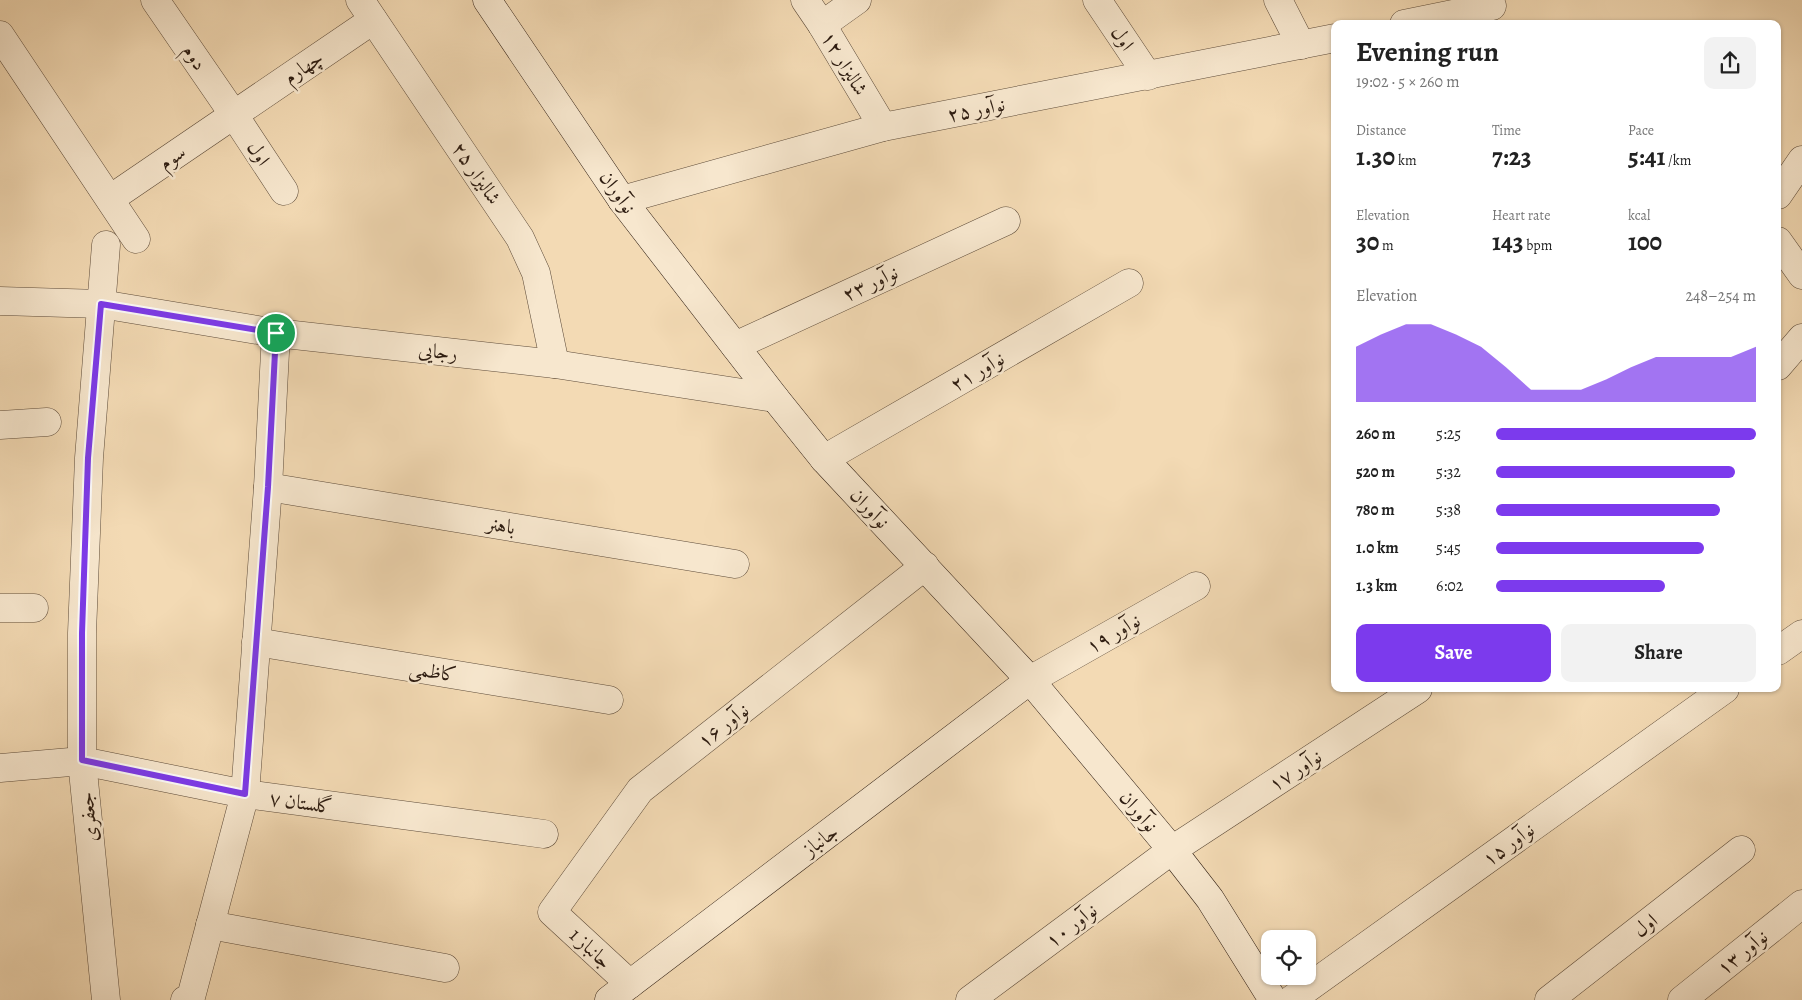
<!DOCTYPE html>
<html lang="en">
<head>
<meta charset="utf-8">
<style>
  body { margin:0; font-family:Alegreya,Amiri,serif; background:#f2f2f2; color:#222; height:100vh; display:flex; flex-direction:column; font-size:19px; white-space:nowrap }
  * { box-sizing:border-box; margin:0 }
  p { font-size:16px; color:#767676 }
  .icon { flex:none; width:28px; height:28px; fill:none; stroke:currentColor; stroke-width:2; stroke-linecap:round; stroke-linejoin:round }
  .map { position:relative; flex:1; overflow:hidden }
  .side { position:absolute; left:1331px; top:20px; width:450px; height:672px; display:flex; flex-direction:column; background:#fff; border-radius:10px; box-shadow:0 1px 4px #0004 }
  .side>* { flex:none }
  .buttons { position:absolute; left:1261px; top:930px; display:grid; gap:10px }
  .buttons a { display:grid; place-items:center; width:55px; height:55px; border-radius:10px; background:#fff; box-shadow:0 1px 4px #0004; font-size:25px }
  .pin { position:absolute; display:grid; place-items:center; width:42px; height:42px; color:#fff; margin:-21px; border:2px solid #fff; border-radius:50%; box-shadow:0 1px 5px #0007 }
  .round { display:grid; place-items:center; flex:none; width:52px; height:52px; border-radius:10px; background:#f2f2f2 }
  .headline { display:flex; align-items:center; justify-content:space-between; height:85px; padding:0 25px }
  h1 { font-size:28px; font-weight:600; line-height:38px }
  .metrics { display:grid; grid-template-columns:repeat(3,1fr); gap:8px; height:85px; padding:5px 25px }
  .metrics div { display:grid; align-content:center }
  .metrics b { font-size:25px; font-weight:600 }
  .metrics small { font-size:14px; font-weight:400 }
  .metrics p { font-size:14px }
  .chart { height:140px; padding:10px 25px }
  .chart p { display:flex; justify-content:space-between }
  .chart svg { width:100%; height:90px; margin-top:5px; fill:#7c3aed; opacity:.7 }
  .button { display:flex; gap:10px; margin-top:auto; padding:10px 25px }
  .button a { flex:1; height:58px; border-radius:10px; background:#7c3aed; color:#fff; font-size:20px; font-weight:600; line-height:58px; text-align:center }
  .button a+a { background:#f2f2f2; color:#222 }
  ul { padding:0 25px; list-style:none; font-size:16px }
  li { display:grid; grid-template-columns:80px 60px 1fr; align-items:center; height:38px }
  li i { height:12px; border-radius:6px; background:#7c3aed }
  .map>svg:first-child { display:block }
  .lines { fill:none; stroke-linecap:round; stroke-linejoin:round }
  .street-casing { stroke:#5e4c3a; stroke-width:29 }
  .secondary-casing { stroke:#2d1c11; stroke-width:29 }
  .street { stroke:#f7e7ce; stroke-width:28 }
  .secondary { stroke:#f7e7ce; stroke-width:28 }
  .route-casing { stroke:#fff; stroke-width:10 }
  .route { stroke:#7c3aed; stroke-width:6 }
  .labels { text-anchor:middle; stroke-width:5; stroke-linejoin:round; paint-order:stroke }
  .street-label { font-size:20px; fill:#2d1c11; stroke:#f7e7ce }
</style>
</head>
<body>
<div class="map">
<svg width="1802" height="1000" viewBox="0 0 1802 1000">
  <rect width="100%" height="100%" fill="#f3dab4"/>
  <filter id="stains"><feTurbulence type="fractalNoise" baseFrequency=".004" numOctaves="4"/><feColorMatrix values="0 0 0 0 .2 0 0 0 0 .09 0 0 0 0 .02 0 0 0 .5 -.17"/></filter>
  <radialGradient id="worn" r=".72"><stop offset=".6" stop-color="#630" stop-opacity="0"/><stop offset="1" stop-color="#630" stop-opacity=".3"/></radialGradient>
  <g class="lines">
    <defs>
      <g id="street">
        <polyline points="155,0 234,115 284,191"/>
        <polyline points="360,0 520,238 536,273 555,364"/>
        <polyline points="805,0 822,25 883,127"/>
        <polyline points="1097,0 1148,76"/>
        <polyline points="1278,0 1301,45"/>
        <polyline points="1404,24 1492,6"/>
        <polyline points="822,25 857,0"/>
        <polyline points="0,35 136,239"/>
        <polyline points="1778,195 1802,160"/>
        <polyline points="110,199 373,20"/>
        <polyline points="622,200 883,127 1335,38"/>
        <polyline points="1778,241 1802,275"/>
        <polyline points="106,245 89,458 82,633 82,761 106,1000"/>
        <polyline points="0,301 101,304 276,333 555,364 775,398"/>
        <polyline points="735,346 1006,221"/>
        <polyline points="1778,366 1802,338"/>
        <polyline points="0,425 47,422"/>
        <polyline points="824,459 1129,283"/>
        <polyline points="268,487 735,564"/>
        <polyline points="0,608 34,608"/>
        <polyline points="256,642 609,700"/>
        <polyline points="1778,651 1802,634"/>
        <polyline points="1030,680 1196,586"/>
        <polyline points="0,768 82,761 245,794 544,834"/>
        <polyline points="210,925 445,968"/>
        <polyline points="630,984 552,912 640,790 925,566"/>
        <polyline points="185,1000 191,997 245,794 268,487 276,333"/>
        <polyline points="970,1000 1172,850 1418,689"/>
        <polyline points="1291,1000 1725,689"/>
        <polyline points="1549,1000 1741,850"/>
        <polyline points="1682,1000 1802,904"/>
      </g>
      <g id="secondary">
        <polyline points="487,0 622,200 775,398 824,459 1030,680 1172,850 1210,899 1273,1000"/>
        <polyline points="609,1000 1030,680"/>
      </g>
    </defs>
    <use href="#street" class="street-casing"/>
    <use href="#secondary" class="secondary-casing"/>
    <use href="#street" class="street"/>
    <use href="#secondary" class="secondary"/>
  </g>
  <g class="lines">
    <defs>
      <polygon id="route" points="101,304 276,333 268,487 245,794 82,760 82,633 88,458"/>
    </defs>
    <use href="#route" class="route-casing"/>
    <use href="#route" class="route"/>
  </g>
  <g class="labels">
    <g class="street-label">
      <text transform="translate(1123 38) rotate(56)" y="7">اول</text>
      <text transform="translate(195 57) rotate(56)" y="7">دوم</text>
      <text transform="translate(845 63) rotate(59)" y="7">شالیزار ۱۲</text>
      <text transform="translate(303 67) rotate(-34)" y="7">چهارم</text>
      <text transform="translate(976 109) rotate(-11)" y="7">نوآور ۲۵</text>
      <text transform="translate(259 153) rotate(57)" y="7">اول</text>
      <text transform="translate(172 157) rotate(-34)" y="7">سوم</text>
      <text transform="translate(477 173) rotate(56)" y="7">شالیزار ۲۵</text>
      <text transform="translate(618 192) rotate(55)" y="7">نوآوران</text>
      <text transform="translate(870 283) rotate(-25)" y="7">نوآور ۲۳</text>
      <text transform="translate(438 351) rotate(6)" y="7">رجایی</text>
      <text transform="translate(977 371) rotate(-30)" y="7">نوآور ۲۱</text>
      <text transform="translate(870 508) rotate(47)" y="7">نوآوران</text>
      <text transform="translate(501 525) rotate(9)" y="7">باهنر</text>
      <text transform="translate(1113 633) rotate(-30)" y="7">نوآور ۱۹</text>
      <text transform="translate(433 671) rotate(9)" y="7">کاظمی</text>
      <text transform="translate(723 725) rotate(-38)" y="7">نوآور ۱۶</text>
      <text transform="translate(1295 770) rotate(-33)" y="7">نوآور ۱۷</text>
      <text transform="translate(301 802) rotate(8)" y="7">گلستان ۷</text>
      <text transform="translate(1139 811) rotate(50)" y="7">نوآوران</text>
      <text transform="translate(88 817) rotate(-96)" y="7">جعفری</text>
      <text transform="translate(820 840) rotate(-37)" y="7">جانباز</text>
      <text transform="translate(1508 844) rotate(-36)" y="7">نوآور ۱۵</text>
      <text transform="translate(1071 925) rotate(-37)" y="7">نوآور ۱۰</text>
      <text transform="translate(1645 925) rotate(-38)" y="7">اول</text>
      <text transform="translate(591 948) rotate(43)" y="7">جانباز 1</text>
      <text transform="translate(1742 952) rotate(-39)" y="7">نوآور ۱۳</text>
    </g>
  </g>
  <rect width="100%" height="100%" filter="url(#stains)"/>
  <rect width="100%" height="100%" fill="url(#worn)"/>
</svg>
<div class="buttons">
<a><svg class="icon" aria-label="locate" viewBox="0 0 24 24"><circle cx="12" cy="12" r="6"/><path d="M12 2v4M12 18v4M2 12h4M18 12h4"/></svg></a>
</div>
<div class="pin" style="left:276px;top:333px;background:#1e9e55"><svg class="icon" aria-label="arrive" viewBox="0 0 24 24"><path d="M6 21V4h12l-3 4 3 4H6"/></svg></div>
<section class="side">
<div class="headline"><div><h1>Evening run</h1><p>19:02 · 5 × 260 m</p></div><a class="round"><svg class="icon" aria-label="share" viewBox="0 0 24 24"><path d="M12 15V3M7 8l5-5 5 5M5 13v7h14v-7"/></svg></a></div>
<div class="metrics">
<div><p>Distance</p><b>1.30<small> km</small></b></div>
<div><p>Time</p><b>7:23</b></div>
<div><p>Pace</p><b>5:41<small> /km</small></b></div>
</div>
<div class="metrics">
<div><p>Elevation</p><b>30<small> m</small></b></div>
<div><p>Heart rate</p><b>143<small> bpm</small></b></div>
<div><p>kcal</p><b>100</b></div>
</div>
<div class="chart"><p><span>Elevation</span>248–254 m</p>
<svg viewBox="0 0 160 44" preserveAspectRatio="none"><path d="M0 44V17L10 11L20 6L30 6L40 11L50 17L60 27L70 38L80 38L90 38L100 33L110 27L120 22L130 22L140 22L150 22L160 17V44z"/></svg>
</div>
<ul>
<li><b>260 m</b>5:25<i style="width:100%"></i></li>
<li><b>520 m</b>5:32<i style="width:92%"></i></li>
<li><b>780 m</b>5:38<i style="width:86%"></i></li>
<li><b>1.0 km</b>5:45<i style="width:80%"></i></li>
<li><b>1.3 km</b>6:02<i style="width:65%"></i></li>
</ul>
<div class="button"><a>Save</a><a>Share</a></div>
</section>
</div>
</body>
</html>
